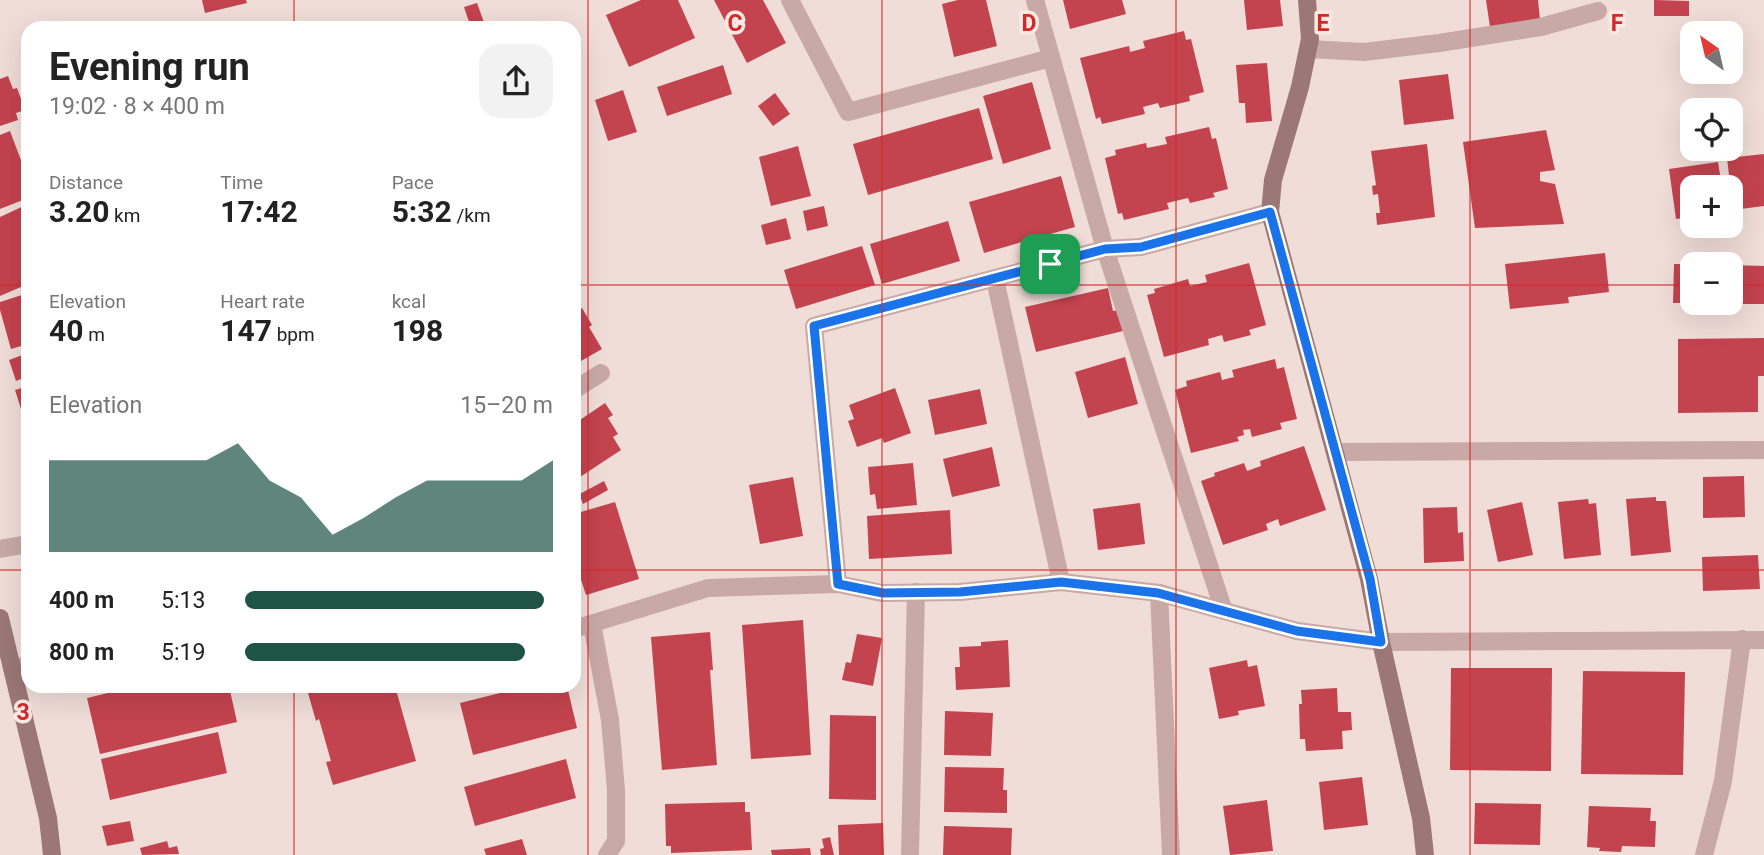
<!DOCTYPE html>
<html lang="en">
<head>
<meta charset="utf-8">
<style>
  body { margin:0; font-family:Roboto,sans-serif; background:#f2f2f2; color:#222; height:100vh; display:flex; flex-direction:column; font-size:26px; white-space:nowrap }
  * { box-sizing:border-box; margin:0 }
  p { font-size:23px; color:#767676 }
  .icon { flex:none; width:38px; height:38px; fill:none; stroke:currentColor; stroke-width:2; stroke-linecap:round; stroke-linejoin:round }
  .map { position:relative; flex:1; overflow:hidden }
  .side { position:absolute; left:21px; top:21px; width:560px; height:672px; display:flex; flex-direction:column; background:#fff; border-radius:21px; box-shadow:0 7px 28px #0002 }
  .side>* { flex:none }
  .needle { width:46px; rotate:326deg }
  .buttons { position:absolute; left:1680px; top:21px; display:grid; gap:14px }
  .buttons a { display:grid; place-items:center; width:63px; height:63px; border-radius:14px; background:#fff; box-shadow:0 7px 28px #0002; font-size:35px }
  .pin { position:absolute; display:grid; place-items:center; width:60px; height:60px; color:#fff; margin:-30px; border-radius:14px; box-shadow:0 4px 10px #0006 }
  .round { display:grid; place-items:center; flex:none; width:74px; height:74px; border-radius:21px; background:#f2f2f2 }
  .overview { display:flex; align-items:center; justify-content:space-between; height:119px; padding:0 28px }
  h1 { font-size:38px; font-weight:700; line-height:52px }
  .metrics { display:grid; grid-template-columns:repeat(3,1fr); gap:10px; height:119px; padding:7px 28px }
  .metrics div { display:grid; align-content:center }
  .metrics b { font-size:30px; font-weight:700 }
  .metrics small { font-size:19px; font-weight:400 }
  .metrics p { font-size:19px }
  .chart { height:196px; padding:14px 28px }
  .chart p { display:flex; justify-content:space-between }
  .chart svg { width:100%; height:126px; margin-top:7px; fill:#1d5445; opacity:.7 }
  ul { padding:0 28px; list-style:none; font-size:23px }
  li { display:grid; grid-template-columns:112px 84px 1fr; align-items:center; height:52px }
  li i { height:18px; border-radius:9px; background:#1d5445 }
  .map>svg:first-child { display:block }
  .building { fill:#c3434f }
  .lines { fill:none; stroke-linecap:round; stroke-linejoin:round }
  .street { stroke:#c8a9a5; stroke-width:18 }
  .secondary { stroke:#9b7876; stroke-width:18 }
  .route-casing { stroke:#fff; stroke-width:14 }
  .route { stroke:#1a73e8; stroke-width:9 }
  .grid { fill:none; stroke:#d62828; stroke-width:2; stroke-opacity:0.55 }
  .grid-label { font-size:23px; text-anchor:middle; font-weight:bold; fill:#d62828; stroke:#f8e9e4; stroke-width:7; stroke-linejoin:round; paint-order:stroke }
</style>
</head>
<body>
<div class="map">
<svg width="1764" height="855" viewBox="0 0 1764 855">
  <rect width="100%" height="100%" fill="#f0ddd8"/>
  <g class="building">
    <polygon points="202,0 246,0 247,3 205,13"/>
    <polygon points="641,0 678,0 695,38 629,67 606,15"/>
    <polygon points="714,0 763,0 786,43 747,63"/>
    <polygon points="958,0 986,0 997,46 954,57 942,4"/>
    <polygon points="1063,0 1122,0 1126,14 1070,29"/>
    <polygon points="1244,0 1280,0 1283,26 1247,30"/>
    <polygon points="1486,0 1538,0 1540,20 1490,27"/>
    <polygon points="1654,0 1689,1 1689,16 1654,16"/>
    <polygon points="477,3 486,28 471,28 464,7"/>
    <polygon points="1184,31 1186,40 1191,39 1204,92 1189,96 1190,101 1160,108 1158,103 1143,107 1145,114 1102,124 1100,117 1096,119 1080,58 1129,46 1130,52 1145,48 1143,41"/>
    <polygon points="1267,63 1272,121 1246,123 1245,103 1239,103 1236,65"/>
    <polygon points="723,65 732,94 667,116 657,87"/>
    <polygon points="1448,74 1454,119 1404,125 1399,80"/>
    <polygon points="8,76 13,89 17,88 25,110 16,113 18,120 0,126 0,79"/>
    <polygon points="1032,82 1051,149 1003,164 983,96"/>
    <polygon points="623,90 637,132 608,141 595,100"/>
    <polygon points="775,93 790,114 773,126 758,106"/>
    <polygon points="979,108 993,159 868,195 853,144"/>
    <polygon points="1209,127 1212,139 1216,138 1228,189 1213,193 1215,197 1190,203 1188,198 1167,203 1169,209 1124,220 1122,213 1118,214 1105,158 1116,155 1115,150 1146,143 1147,148 1167,144 1165,137"/>
    <polygon points="1546,130 1555,170 1540,172 1540,181 1555,184 1564,224 1475,228 1463,142"/>
    <polygon points="10,131 28,179 28,198 0,209 0,135"/>
    <polygon points="1427,144 1435,217 1377,225 1376,213 1380,213 1378,194 1373,195 1372,186 1376,185 1371,151"/>
    <polygon points="798,146 811,196 771,206 759,157"/>
    <polygon points="1764,154 1764,206 1733,210 1727,158"/>
    <polygon points="1718,162 1722,187 1692,187 1692,217 1676,219 1669,169"/>
    <polygon points="1061,176 1075,227 984,253 969,202"/>
    <polygon points="28,204 28,284 0,296 0,217"/>
    <polygon points="824,206 828,226 807,231 803,211"/>
    <polygon points="786,218 791,239 766,245 761,225"/>
    <polygon points="948,221 960,261 882,284 870,244"/>
    <polygon points="862,246 875,285 796,309 784,270"/>
    <polygon points="1605,253 1609,292 1568,297 1569,303 1510,309 1505,264"/>
    <polygon points="1249,263 1266,325 1249,330 1251,335 1224,342 1222,335 1208,339 1209,345 1164,357 1147,295 1155,293 1154,289 1188,279 1190,286 1207,282 1205,275"/>
    <polygon points="1674,264 1692,264 1692,303 1673,303"/>
    <polygon points="1731,265 1764,266 1764,304 1731,304"/>
    <polygon points="1108,288 1113,311 1118,310 1123,331 1036,352 1025,307"/>
    <polygon points="28,293 28,344 11,349 0,310 0,302"/>
    <polygon points="582,308 592,325 589,327 602,349 574,365 574,313"/>
    <polygon points="1764,338 1764,376 1758,376 1758,412 1678,413 1678,339"/>
    <polygon points="28,353 28,376 16,381 9,360"/>
    <polygon points="1125,357 1138,404 1088,418 1075,372"/>
    <polygon points="1275,359 1277,369 1284,367 1297,419 1280,423 1282,429 1252,437 1250,429 1243,430 1244,435 1237,437 1239,441 1191,453 1175,390 1187,386 1186,381 1220,372 1222,380 1234,377 1232,370"/>
    <polygon points="28,386 28,443 23,429 27,428 15,390"/>
    <polygon points="895,388 911,433 884,443 882,438 857,447 848,421 854,419 849,405"/>
    <polygon points="980,389 987,424 935,435 928,400"/>
    <polygon points="605,403 613,415 608,418 618,434 613,437 621,450 574,481 574,424"/>
    <polygon points="1304,446 1326,510 1280,526 1278,519 1266,524 1268,530 1223,545 1201,481 1215,476 1214,473 1244,463 1247,471 1261,466 1260,461"/>
    <polygon points="992,447 1000,486 952,497 943,459"/>
    <polygon points="913,463 917,505 877,509 875,494 870,495 868,467"/>
    <polygon points="1744,476 1745,517 1703,518 1703,477"/>
    <polygon points="793,477 803,536 760,544 749,485"/>
    <polygon points="604,481 608,490 583,504 581,499 574,503 574,497"/>
    <polygon points="1656,497 1656,501 1666,501 1671,552 1631,556 1626,499"/>
    <polygon points="1588,499 1589,504 1596,503 1601,555 1564,559 1558,502"/>
    <polygon points="615,502 639,579 586,595 574,558 574,514"/>
    <polygon points="1522,502 1533,555 1498,562 1487,510"/>
    <polygon points="1140,503 1145,544 1098,550 1093,509"/>
    <polygon points="1457,507 1458,533 1463,532 1464,561 1424,563 1423,508"/>
    <polygon points="950,510 952,554 869,559 867,516"/>
    <polygon points="1758,555 1760,589 1703,591 1702,557"/>
    <polygon points="803,620 811,755 751,759 742,625"/>
    <polygon points="710,632 713,670 710,670 717,765 662,770 651,637"/>
    <polygon points="857,634 882,638 873,686 842,680 846,662 851,663"/>
    <polygon points="1008,640 1010,687 956,690 955,667 960,667 959,647 981,646 981,642"/>
    <polygon points="1247,660 1248,667 1257,665 1265,706 1238,711 1239,715 1219,719 1209,668"/>
    <polygon points="1451,668 1552,668 1551,771 1450,770"/>
    <polygon points="1583,671 1685,672 1683,775 1581,774"/>
    <polygon points="137,686 229,686 237,722 100,754 87,698"/>
    <polygon points="306,686 395,686 416,761 333,785 326,762 331,761 319,719 316,721"/>
    <polygon points="528,686 567,686 577,728 473,755 460,703"/>
    <polygon points="1337,688 1338,712 1351,712 1352,730 1342,731 1343,749 1306,751 1305,739 1300,739 1299,704 1302,704 1301,690"/>
    <polygon points="945,711 993,713 991,756 944,755"/>
    <polygon points="830,715 876,716 876,800 829,799"/>
    <polygon points="218,732 227,773 110,800 101,759"/>
    <polygon points="566,759 576,798 475,826 464,787"/>
    <polygon points="945,767 1004,768 1003,790 1007,790 1007,813 944,812"/>
    <polygon points="1362,777 1368,825 1324,830 1319,782"/>
    <polygon points="1267,800 1273,851 1230,855 1223,806"/>
    <polygon points="745,802 745,812 750,812 752,850 671,853 671,846 666,846 665,804"/>
    <polygon points="1475,803 1541,804 1540,845 1474,844"/>
    <polygon points="1589,806 1651,808 1650,821 1656,821 1655,847 1622,846 1621,852 1599,851 1600,848 1587,847"/>
    <polygon points="130,821 134,841 107,846 102,826"/>
    <polygon points="883,823 884,855 839,855 838,825"/>
    <polygon points="944,826 1012,828 1011,855 943,855"/>
    <polygon points="830,837 834,855 821,855 820,849 824,848 822,839"/>
    <polygon points="522,839 527,855 486,855 484,849"/>
    <polygon points="167,841 169,848 177,846 179,854 142,855 140,848"/>
    <polygon points="810,848 811,855 772,855 771,850"/>
  </g>
  <g class="lines">
    <g class="street">
      <polyline points="790,0 848,112 1051,58"/>
      <polyline points="1035,0 1105,249 1224,611"/>
      <polyline points="1308,49 1364,52 1439,43 1541,27 1598,11"/>
      <polyline points="995,279 1061,582"/>
      <polyline points="574,390 601,373"/>
      <polyline points="1336,452 1764,450"/>
      <polyline points="0,549 28,544"/>
      <polyline points="838,584 814,326 1105,249 1141,247 1270,212"/>
      <polyline points="1159,593 1171,855"/>
      <polyline points="592,624 610,720 616,790 616,841 607,855"/>
      <polyline points="574,629 708,588 838,584 882,593 960,592 1061,582 1159,593 1297,631 1381,642 1764,640"/>
      <polyline points="12,669 28,665"/>
      <polyline points="910,855 916,592"/>
      <polyline points="1704,855 1723,781 1742,639"/>
    </g>
    <g class="secondary">
      <polyline points="1307,0 1310,39 1300,87 1273,180 1270,212 1369,579 1381,642 1421,818 1425,855"/>
      <polyline points="0,618 48,818 52,855"/>
    </g>
  </g>
  <g class="lines">
    <defs>
      <polygon id="route" points="1270,212 1370,579 1381,642 1297,631 1158,593 1061,582 960,592 883,593 838,584 814,326 1105,249 1141,247"/>
    </defs>
    <use href="#route" class="route-casing"/>
    <use href="#route" class="route"/>
  </g>
  <path class="grid" d="M 294,0 L 294,28M 588,0 L 588,855M 882,0 L 882,855M 1176,0 L 1176,855M 1470,0 L 1470,855M 0,285 L 28,285M 574,285 L 1692,285M 1731,285 L 1764,285M 0,570 L 28,570M 574,570 L 1764,570M 294,686 L 294,855"/>
  <g class="grid-label">
    <text x="735" y="31">C</text>
    <text x="1029" y="31">D</text>
    <text x="1323" y="31">E</text>
    <text x="1617" y="31">F</text>
    <text x="23" y="720">3</text>
  </g>
</svg>
<div class="buttons">
<a><svg class="needle" viewBox="-14 -14 28 28"><path d="M0-13l5 13h-10z" fill="#e53935"/><path d="M0 13l5-13h-10z" fill="#767676"/></svg></a>
<a><svg class="icon" aria-label="locate" viewBox="0 0 24 24"><circle cx="12" cy="12" r="6"/><path d="M12 2v4M12 18v4M2 12h4M18 12h4"/></svg></a>
<a>+</a>
<a>−</a>
</div>
<div class="pin" style="left:1050px;top:264px;background:#1e9e55"><svg class="icon" aria-label="arrive" viewBox="0 0 24 24"><path d="M6 21V4h12l-3 4 3 4H6"/></svg></div>
<section class="side">
<div class="overview"><div><h1>Evening run</h1><p>19:02 · 8 × 400 m</p></div><a class="round"><svg class="icon" aria-label="share" viewBox="0 0 24 24"><path d="M12 15V3M7 8l5-5 5 5M5 13v7h14v-7"/></svg></a></div>
<div class="metrics">
<div><p>Distance</p><b>3.20<small> km</small></b></div>
<div><p>Time</p><b>17:42</b></div>
<div><p>Pace</p><b>5:32<small> /km</small></b></div>
</div>
<div class="metrics">
<div><p>Elevation</p><b>40<small> m</small></b></div>
<div><p>Heart rate</p><b>147<small> bpm</small></b></div>
<div><p>kcal</p><b>198</b></div>
</div>
<div class="chart"><p><span>Elevation</span>15–20 m</p>
<svg viewBox="0 0 160 44" preserveAspectRatio="none"><path d="M0 44V12L10 12L20 12L30 12L40 12L50 12L60 6L70 19L80 25L90 38L100 32L110 25L120 19L130 19L140 19L150 19L160 12V44z"/></svg>
</div>
<ul>
<li><b>400 m</b>5:13<i style="width:97%"></i></li>
<li><b>800 m</b>5:19<i style="width:91%"></i></li>
</ul>
</section>
</div>
</body>
</html>
